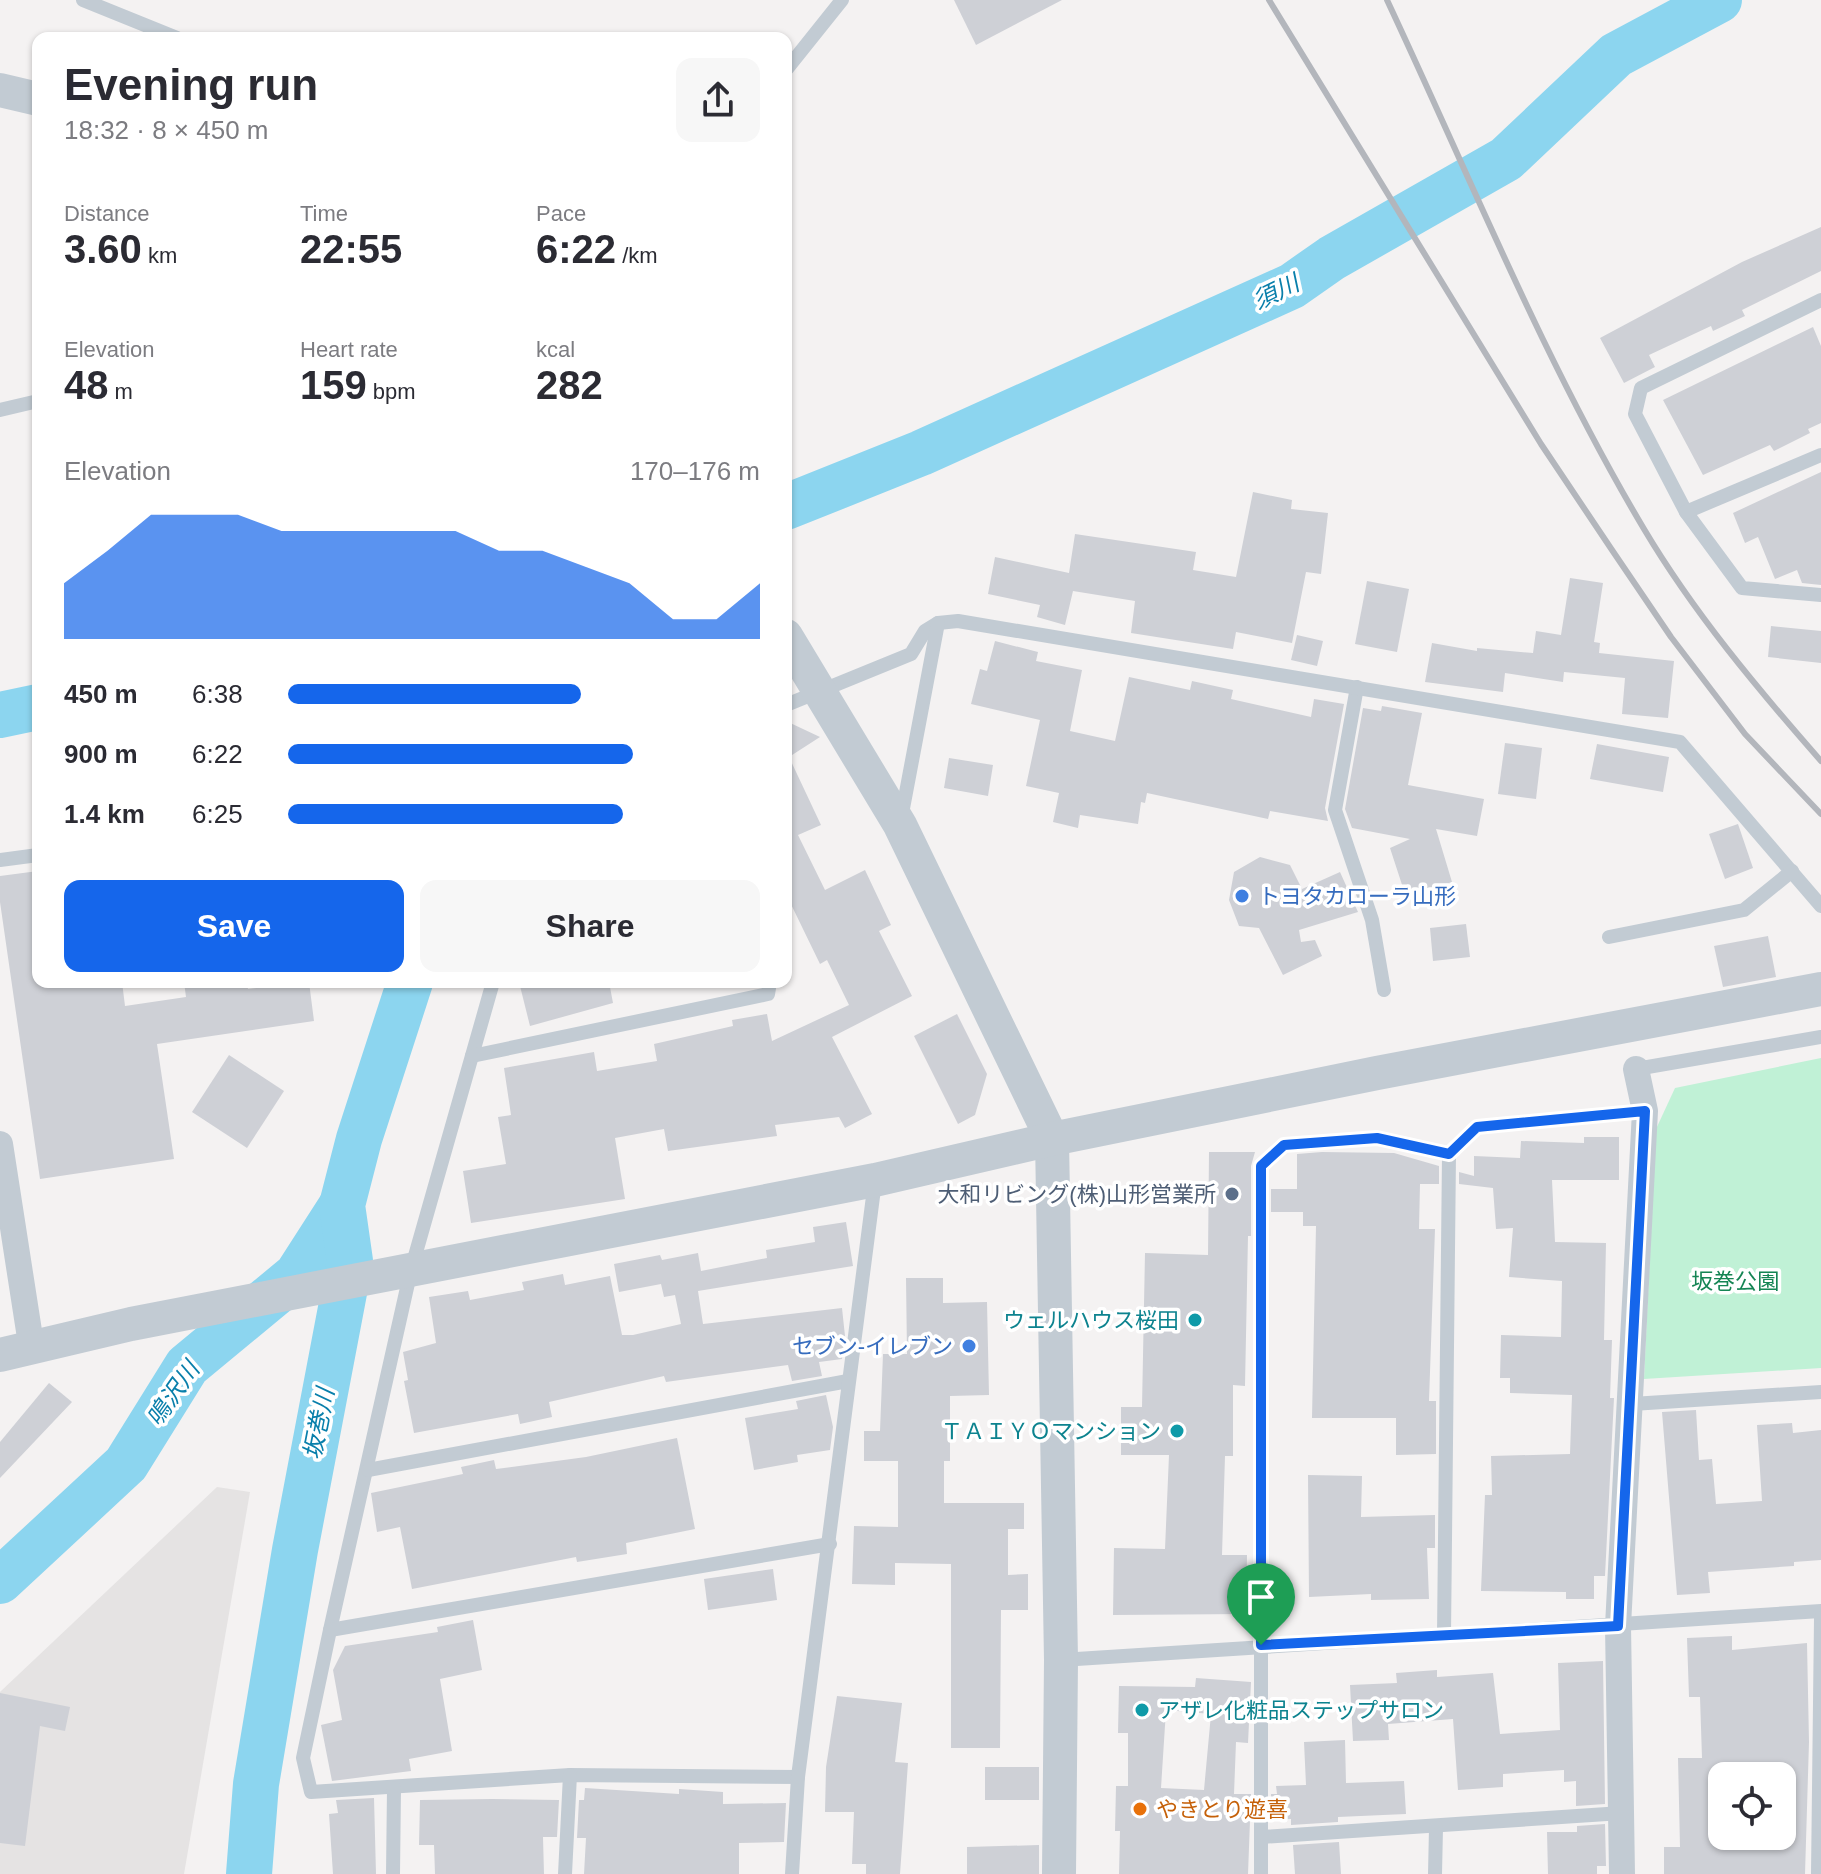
<!DOCTYPE html>
<html lang="en">
<head>
<meta charset="utf-8">
<style>
  body { margin:0; font-family:Arial,"Noto Sans JP",sans-serif; background:#f7f7f7; color:#2b2b33; height:100vh; display:flex; flex-direction:column; font-size:30px; white-space:nowrap }
  * { box-sizing:border-box; margin:0 }
  p { font-size:26px; color:#7c7c81 }
  .icon { flex:none; width:44px; height:44px; fill:none; stroke:currentColor; stroke-width:2; stroke-linecap:round; stroke-linejoin:round }
  .map { position:relative; flex:1; overflow:hidden }
  .sheet { position:absolute; left:32px; top:32px; width:760px; height:956px; display:flex; flex-direction:column; background:#fff; border-radius:16px; box-shadow:0 2px 6px #0004 }
  .sheet>* { flex:none }
  .controls { position:absolute; left:1708px; top:1762px; display:grid; gap:16px }
  .controls a { display:grid; place-items:center; width:88px; height:88px; border-radius:16px; background:#fff; box-shadow:0 2px 6px #0004; font-size:40px }
  .pin { position:absolute; display:grid; place-items:center; width:68px; height:68px; color:#fff; margin:-82px -34px; border-radius:50% 50% 50% 0; rotate:-45deg; box-shadow:0 0 8px #0007 }
  .pin .icon { rotate:45deg }
  .round { display:grid; place-items:center; flex:none; width:84px; height:84px; border-radius:16px; background:#f7f7f7 }
  .overview { display:flex; align-items:center; justify-content:space-between; height:136px; padding:0 32px }
  h1 { font-size:44px; font-weight:700; line-height:60px }
  .figures { display:grid; grid-template-columns:repeat(3,1fr); gap:12px; height:136px; padding:8px 32px }
  .figures div { display:grid; align-content:center }
  .figures b { font-size:40px; font-weight:700 }
  .figures small { font-size:22px; font-weight:400 }
  .figures p { font-size:22px }
  .chart { height:224px; padding:16px 32px }
  .chart p { display:flex; justify-content:space-between }
  .chart svg { width:100%; height:144px; margin-top:8px; fill:#1566eb; opacity:.7 }
  .action { display:flex; gap:16px; margin-top:auto; padding:16px 32px }
  .action a { flex:1; height:92px; border-radius:16px; background:#1566eb; color:#fff; font-size:32px; font-weight:700; line-height:92px; text-align:center }
  .action a+a { background:#f7f7f7; color:#2b2b33 }
  ul { padding:0 32px; list-style:none; font-size:26px }
  li { display:grid; grid-template-columns:128px 96px 1fr; align-items:center; height:60px }
  li i { height:20px; border-radius:10px; background:#1566eb }
  .map>svg:first-child { display:block }
  .education { fill:#e5e3e3 }
  .green { fill:#c0f1d6 }
  .lines { fill:none; stroke-linecap:round; stroke-linejoin:round }
  .river { stroke:#8cd5ef; stroke-width:46 }
  .building { fill:#ced0d6; fill-rule:evenodd }
  .service { stroke:#c2cbd3; stroke-width:14 }
  .minor { stroke:#c2cbd3; stroke-width:26 }
  .tertiary { stroke:#c2cbd3; stroke-width:34 }
  .rail { stroke:#b3b6bc; stroke-width:6 }
  .route-casing { stroke:#fff; stroke-width:16 }
  .route { stroke:#1566eb; stroke-width:10 }
  .shop-dot { fill:#3f7fe0; stroke:#fff; stroke-width:3 }
  .service-dot { fill:#5c6f8a; stroke:#fff; stroke-width:3 }
  .culture-dot { fill:#0f9aa8; stroke:#fff; stroke-width:3 }
  .food-dot { fill:#e8710a; stroke:#fff; stroke-width:3 }
  .labels { text-anchor:middle; stroke-width:7; stroke-linejoin:round; paint-order:stroke }
  .shop-label { font-size:22px; fill:#366cbe; stroke:#fff; text-anchor:start }
  .service-label { font-size:22px; fill:#4e5e75; stroke:#fff; text-anchor:end }
  .park-label { font-size:22px; fill:#158554; stroke:#fff }
  .culture-label { font-size:22px; fill:#0d838f; stroke:#fff; text-anchor:end }
  .food-label { font-size:22px; fill:#c56008; stroke:#fff; text-anchor:start }
  .water-label { font-size:24px; font-style:italic; fill:#097fab; stroke:#fff }
</style>
</head>
<body>
<div class="map">
<svg width="1821" height="1874" viewBox="0 0 1821 1874">
  <rect width="100%" height="100%" fill="#f4f2f2"/>
  <polygon class="education" points="217,1487 250,1492 184,1874 0,1874 0,1692"/>
  <polygon class="green" points="1821,1058 1821,1368 1644,1379 1656,1129 1675,1088"/>
  <g class="lines">
    <g class="river">
      <polyline points="786,507 921,453 1292,286 1332,258 1506,159 1616,55 1719,0"/>
      <polyline points="0,715 38,707"/>
      <polyline points="0,1581 126,1464 187,1366 297,1275 342,1205"/>
      <polyline points="249,1874 256,1784 295,1550 350,1261 342,1205 359,1139 410,982"/>
    </g>
  </g>
  <g class="building">
    <polygon points="954,0 1062,0 976,45"/>
    <polygon points="1821,227 1821,271 1742,310 1745,316 1713,331 1711,326 1649,355 1655,367 1624,383 1600,338 1742,262"/>
    <polygon points="1813,327 1821,346 1821,423 1808,429 1810,433 1774,451 1770,445 1703,475 1663,400"/>
    <polygon points="1821,472 1821,585 1802,583 1797,570 1775,579 1758,537 1745,543 1733,513"/>
    <polygon points="1253,492 1292,500 1291,509 1328,513 1321,574 1306,572 1292,643 1236,632 1233,649 1131,633 1135,601 1073,591 1065,625 1037,617 1040,605 988,594 995,557 1069,573 1075,534 1196,552 1193,570 1236,577"/>
    <polygon points="1570,578 1603,583 1594,642 1600,643 1599,653 1674,661 1668,718 1622,714 1625,678 1564,672 1563,682 1505,673 1503,692 1425,682 1432,643 1477,651 1477,648 1533,653 1536,631 1561,635"/>
    <polygon points="1367,581 1409,589 1397,652 1355,644"/>
    <polygon points="1771,626 1821,631 1821,663 1768,657"/>
    <polygon points="1297,635 1323,641 1317,666 1291,660"/>
    <polygon points="995,641 1038,652 1036,661 1082,670 1070,731 1115,741 1129,677 1190,690 1192,681 1233,690 1231,699 1311,717 1314,699 1344,704 1325,808 1328,821 1270,811 1268,819 1147,793 1145,803 1141,802 1138,824 1080,815 1078,828 1053,822 1059,793 1026,786 1040,720 971,704 980,669 987,671"/>
    <polygon points="1382,706 1422,713 1408,785 1484,799 1477,836 1436,829 1452,882 1406,897 1390,848 1410,839 1352,828 1345,809 1363,708 1381,711"/>
    <polygon points="786,721 820,737 789,757 821,825 798,835 825,890 865,870 891,925 879,931 912,996 832,1037 872,1114 845,1128 839,1117 775,1125 777,1136 668,1151 664,1129 615,1138 625,1199 471,1223 463,1171 506,1164 498,1117 511,1115 504,1068 594,1052 597,1071 657,1061 654,1044 733,1026 732,1020 767,1014 772,1041 849,1005 827,960 820,964 786,894"/>
    <polygon points="1505,743 1542,748 1536,799 1498,794"/>
    <polygon points="1597,744 1669,757 1663,792 1590,779"/>
    <polygon points="949,758 993,765 988,796 944,788"/>
    <polygon points="1738,824 1753,868 1725,879 1709,834"/>
    <polygon points="1260,857 1290,865 1302,889 1340,872 1358,912 1299,930 1301,942 1315,940 1322,956 1283,975 1259,928 1239,926 1229,900 1234,872"/>
    <polygon points="38,871 38,982 122,982 125,1006 186,997 184,982 247,982 248,989 309,982 314,1021 157,1044 174,1159 40,1179 0,902 0,876"/>
    <polygon points="1466,924 1470,957 1433,961 1430,928"/>
    <polygon points="1768,936 1776,977 1723,987 1714,946"/>
    <polygon points="519,982 555,982 557,988 582,982 609,982 613,1003 530,1026"/>
    <polygon points="957,1014 987,1074 975,1115 958,1124 914,1036"/>
    <polygon points="229,1055 284,1091 247,1148 192,1112"/>
    <polygon points="1584,1137 1619,1137 1619,1180 1552,1180 1555,1242 1606,1243 1604,1340 1612,1340 1610,1398 1614,1398 1605,1576 1594,1576 1594,1599 1566,1599 1566,1592 1481,1591 1485,1495 1492,1495 1491,1456 1570,1454 1572,1395 1510,1393 1510,1378 1500,1378 1501,1335 1561,1337 1562,1281 1509,1277 1513,1228 1496,1229 1493,1188 1459,1184 1459,1172 1474,1176 1474,1156 1520,1158 1521,1141 1584,1143"/>
    <polygon points="1209,1152 1255,1152 1251,1166 1251,1236 1248,1236 1245,1386 1233,1385 1233,1456 1225,1456 1222,1555 1247,1555 1246,1614 1113,1615 1114,1548 1165,1549 1169,1455 1121,1455 1121,1407 1142,1407 1145,1253 1208,1255"/>
    <polygon points="1322,1152 1394,1153 1439,1166 1439,1184 1420,1184 1419,1229 1435,1229 1429,1401 1436,1401 1436,1454 1396,1455 1396,1418 1312,1418 1316,1226 1303,1226 1303,1212 1271,1212 1271,1189 1297,1189 1297,1154"/>
    <polygon points="846,1222 853,1266 698,1291 703,1324 842,1308 845,1336 842,1359 819,1362 822,1376 792,1381 788,1365 666,1382 664,1376 549,1402 552,1417 520,1424 518,1414 414,1433 404,1381 408,1380 403,1352 436,1343 429,1297 468,1291 470,1300 524,1290 522,1282 563,1274 565,1285 610,1276 622,1335 633,1335 681,1324 675,1295 664,1297 661,1284 619,1292 614,1264 660,1255 662,1260 698,1253 701,1271 767,1258 766,1250 815,1242 813,1227"/>
    <polygon points="906,1278 943,1278 943,1303 987,1302 989,1395 950,1396 950,1461 944,1461 944,1503 1024,1503 1024,1529 1008,1529 1008,1575 1028,1574 1028,1610 1001,1610 1000,1748 951,1748 951,1564 895,1563 895,1585 852,1584 854,1526 898,1527 898,1461 864,1461 864,1431 880,1431 883,1354 907,1354"/>
    <polygon points="49,1383 72,1402 0,1478 0,1442"/>
    <polygon points="826,1395 833,1427 830,1450 797,1455 798,1462 754,1470 745,1418 798,1409 796,1401"/>
    <polygon points="1696,1410 1699,1460 1712,1459 1716,1504 1762,1501 1757,1425 1792,1423 1793,1433 1821,1430 1821,1560 1794,1562 1794,1566 1708,1572 1710,1593 1677,1595 1662,1412"/>
    <polygon points="677,1438 695,1529 626,1543 627,1554 577,1562 576,1557 412,1589 400,1527 377,1532 371,1493 463,1474 461,1467 494,1460 496,1469 586,1457"/>
    <polygon points="1308,1475 1362,1476 1361,1517 1435,1515 1435,1548 1427,1548 1429,1599 1371,1600 1371,1594 1309,1597"/>
    <polygon points="773,1569 777,1600 708,1610 704,1579"/>
    <polygon points="473,1620 482,1670 440,1679 452,1751 409,1759 411,1771 332,1781 321,1725 342,1720 333,1670 345,1646 438,1632 437,1627"/>
    <path d="M 1732,1636 L 1732,1650 L 1807,1643 L 1809,1742 L 1805,1874 L 1664,1874 L 1664,1847 L 1680,1847 L 1678,1758 L 1702,1758 L 1700,1697 L 1689,1697 L 1687,1638 ZM 1722,1776 L 1782,1776 L 1782,1836 L 1764,1836 L 1764,1845 L 1723,1846 Z"/>
    <polygon points="1603,1661 1605,1804 1576,1806 1576,1781 1564,1782 1564,1770 1503,1774 1503,1787 1458,1790 1453,1719 1388,1724 1389,1740 1353,1741 1350,1685 1397,1683 1396,1673 1437,1670 1437,1677 1493,1673 1500,1734 1560,1730 1558,1663"/>
    <path d="M 1196,1678 L 1251,1682 L 1248,1743 L 1236,1742 L 1234,1794 L 1251,1794 L 1248,1874 L 1119,1874 L 1120,1831 L 1115,1831 L 1116,1786 L 1128,1786 L 1128,1733 L 1118,1733 L 1119,1686 L 1195,1687 ZM 1166,1710 L 1211,1714 L 1204,1790 L 1161,1788 Z"/>
    <polygon points="0,1693 70,1707 65,1731 40,1726 25,1846 0,1843"/>
    <polygon points="837,1696 902,1703 895,1762 908,1763 900,1874 866,1874 866,1864 852,1864 854,1812 825,1812 826,1767"/>
    <polygon points="1345,1740 1346,1783 1404,1781 1406,1814 1338,1817 1338,1822 1291,1825 1291,1819 1271,1820 1271,1794 1277,1794 1276,1786 1306,1785 1304,1742"/>
    <rect x="985" y="1767" width="54" height="33"/>
    <polygon points="585,1788 679,1794 679,1789 723,1792 723,1804 786,1803 784,1842 739,1843 739,1874 584,1874 586,1838 577,1838 579,1800 584,1800"/>
    <polygon points="374,1798 376,1874 333,1874 329,1814 338,1813 336,1800"/>
    <polygon points="492,1799 559,1800 557,1837 543,1837 544,1874 435,1874 434,1845 419,1845 420,1800"/>
    <polygon points="1605,1824 1606,1866 1597,1866 1597,1874 1548,1874 1547,1832 1577,1832 1577,1826"/>
    <polygon points="1339,1842 1341,1874 1295,1874 1293,1845"/>
    <polygon points="1039,1845 1039,1874 967,1874 967,1847"/>
  </g>
  <g class="lines">
    <g class="service">
      <polyline points="83,0 177,38"/>
      <polyline points="786,70 842,0"/>
      <polyline points="1821,300 1641,388 1635,414 1686,512 1742,588 1821,595"/>
      <polyline points="0,410 38,401"/>
      <polyline points="1686,512 1821,455"/>
      <polyline points="1357,687 1335,810 1372,920 1384,990"/>
      <polyline points="786,705 911,654 925,631 938,623 958,621 1680,742 1821,906"/>
      <polyline points="901,819 938,623"/>
      <polyline points="0,860 38,855"/>
      <polyline points="1609,937 1744,910 1792,871"/>
      <polyline points="493,982 411,1270 330,1630 303,1758 311,1792 570,1775 798,1777"/>
      <polyline points="472,1056 768,994 770,982"/>
      <polyline points="1636,1069 1821,1037"/>
      <polyline points="1632,1404 1821,1392"/>
      <polyline points="368,1470 848,1381"/>
      <polyline points="330,1630 830,1544"/>
      <polyline points="1444,1635 1449,1154"/>
      <polyline points="1061,1660 1821,1611"/>
      <polyline points="1261,1837 1622,1813"/>
      <polyline points="393,1874 394,1788"/>
      <polyline points="565,1874 570,1775"/>
      <polyline points="792,1874 798,1777 875,1181"/>
      <polyline points="1261,1874 1261,1166 1284,1145 1377,1138 1449,1154 1477,1127 1645,1111"/>
      <polyline points="1435,1874 1436,1828"/>
      <polyline points="1818,1874 1821,1618"/>
    </g>
    <g class="minor">
      <polyline points="0,1144 31,1344"/>
      <polyline points="1622,1874 1618,1626 1645,1111 1636,1069"/>
    </g>
    <g class="tertiary">
      <polyline points="0,90 38,99"/>
      <polyline points="786,636 900,825 1052,1139 1061,1660 1059,1874"/>
      <polyline points="0,1355 131,1324 875,1180 1052,1139 1377,1073 1821,989"/>
    </g>
    <g class="rail">
      <polyline points="1269,0 1541,444 1612,550 1671,637 1745,734 1821,814"/>
      <path d="M 1387,0 C 1470,177 1544,361 1644,529 C 1694,613 1757,688 1821,761"/>
    </g>
  </g>
  <g class="lines">
    <defs>
      <polygon id="route" points="1645,1111 1618,1626 1261,1645 1261,1166 1284,1145 1377,1138 1449,1154 1477,1127"/>
    </defs>
    <use href="#route" class="route-casing"/>
    <use href="#route" class="route"/>
  </g>
  <g class="shop-dot">
    <circle cx="1242" cy="896" r="8"/>
    <circle cx="969" cy="1346" r="8"/>
  </g>
  <circle class="service-dot" cx="1232" cy="1194" r="8"/>
  <g class="culture-dot">
    <circle cx="1195" cy="1320" r="8"/>
    <circle cx="1177" cy="1431" r="8"/>
    <circle cx="1142" cy="1710" r="8"/>
  </g>
  <circle class="food-dot" cx="1140" cy="1809" r="8"/>
  <g class="labels">
    <g class="shop-label">
      <text x="1258" y="904">トヨタカローラ山形</text>
      <text x="953" y="1354" text-anchor="end">セブン-イレブン</text>
    </g>
    <g class="service-label">
      <text x="1216" y="1202">大和リビング(株)山形営業所</text>
    </g>
    <g class="park-label">
      <text x="1735" y="1289">坂巻公園</text>
    </g>
    <g class="culture-label">
      <text x="1179" y="1328">ウェルハウス桜田</text>
      <text x="1161" y="1439">ＴＡＩＹＯマンション</text>
      <text x="1158" y="1718" text-anchor="start">アザレ化粧品ステップサロン</text>
    </g>
    <g class="food-label">
      <text x="1156" y="1817">やきとり遊喜</text>
    </g>
    <g class="water-label">
      <text transform="translate(1276 292) rotate(-26)" y="8">須川</text>
      <text transform="translate(173 1394) rotate(-55)" y="8">鳴沢川</text>
      <text transform="translate(319 1424) rotate(-79)" y="8">坂巻川</text>
    </g>
  </g>
</svg>
<div class="controls">
<a><svg class="icon" aria-label="locate" viewBox="0 0 24 24"><circle cx="12" cy="12" r="6"/><path d="M12 2v4M12 18v4M2 12h4M18 12h4"/></svg></a>
</div>
<div class="pin" style="left:1261px;top:1645px;background:#1e9e55"><svg class="icon" aria-label="arrive" viewBox="0 0 24 24"><path d="M6 21V4h12l-3 4 3 4H6"/></svg></div>
<section class="sheet">
<div class="overview"><div><h1>Evening run</h1><p>18:32 · 8 × 450 m</p></div><a class="round"><svg class="icon" aria-label="share" viewBox="0 0 24 24"><path d="M12 15V3M7 8l5-5 5 5M5 13v7h14v-7"/></svg></a></div>
<div class="figures">
<div><p>Distance</p><b>3.60<small> km</small></b></div>
<div><p>Time</p><b>22:55</b></div>
<div><p>Pace</p><b>6:22<small> /km</small></b></div>
</div>
<div class="figures">
<div><p>Elevation</p><b>48<small> m</small></b></div>
<div><p>Heart rate</p><b>159<small> bpm</small></b></div>
<div><p>kcal</p><b>282</b></div>
</div>
<div class="chart"><p><span>Elevation</span>170–176 m</p>
<svg viewBox="0 0 160 44" preserveAspectRatio="none"><path d="M0 44V27L10 17L20 6L30 6L40 6L50 11L60 11L70 11L80 11L90 11L100 17L110 17L120 22L130 27L140 38L150 38L160 27V44z"/></svg>
</div>
<ul>
<li><b>450 m</b>6:38<i style="width:62%"></i></li>
<li><b>900 m</b>6:22<i style="width:73%"></i></li>
<li><b>1.4 km</b>6:25<i style="width:71%"></i></li>
</ul>
<div class="action"><a>Save</a><a>Share</a></div>
</section>
</div>
</body>
</html>
